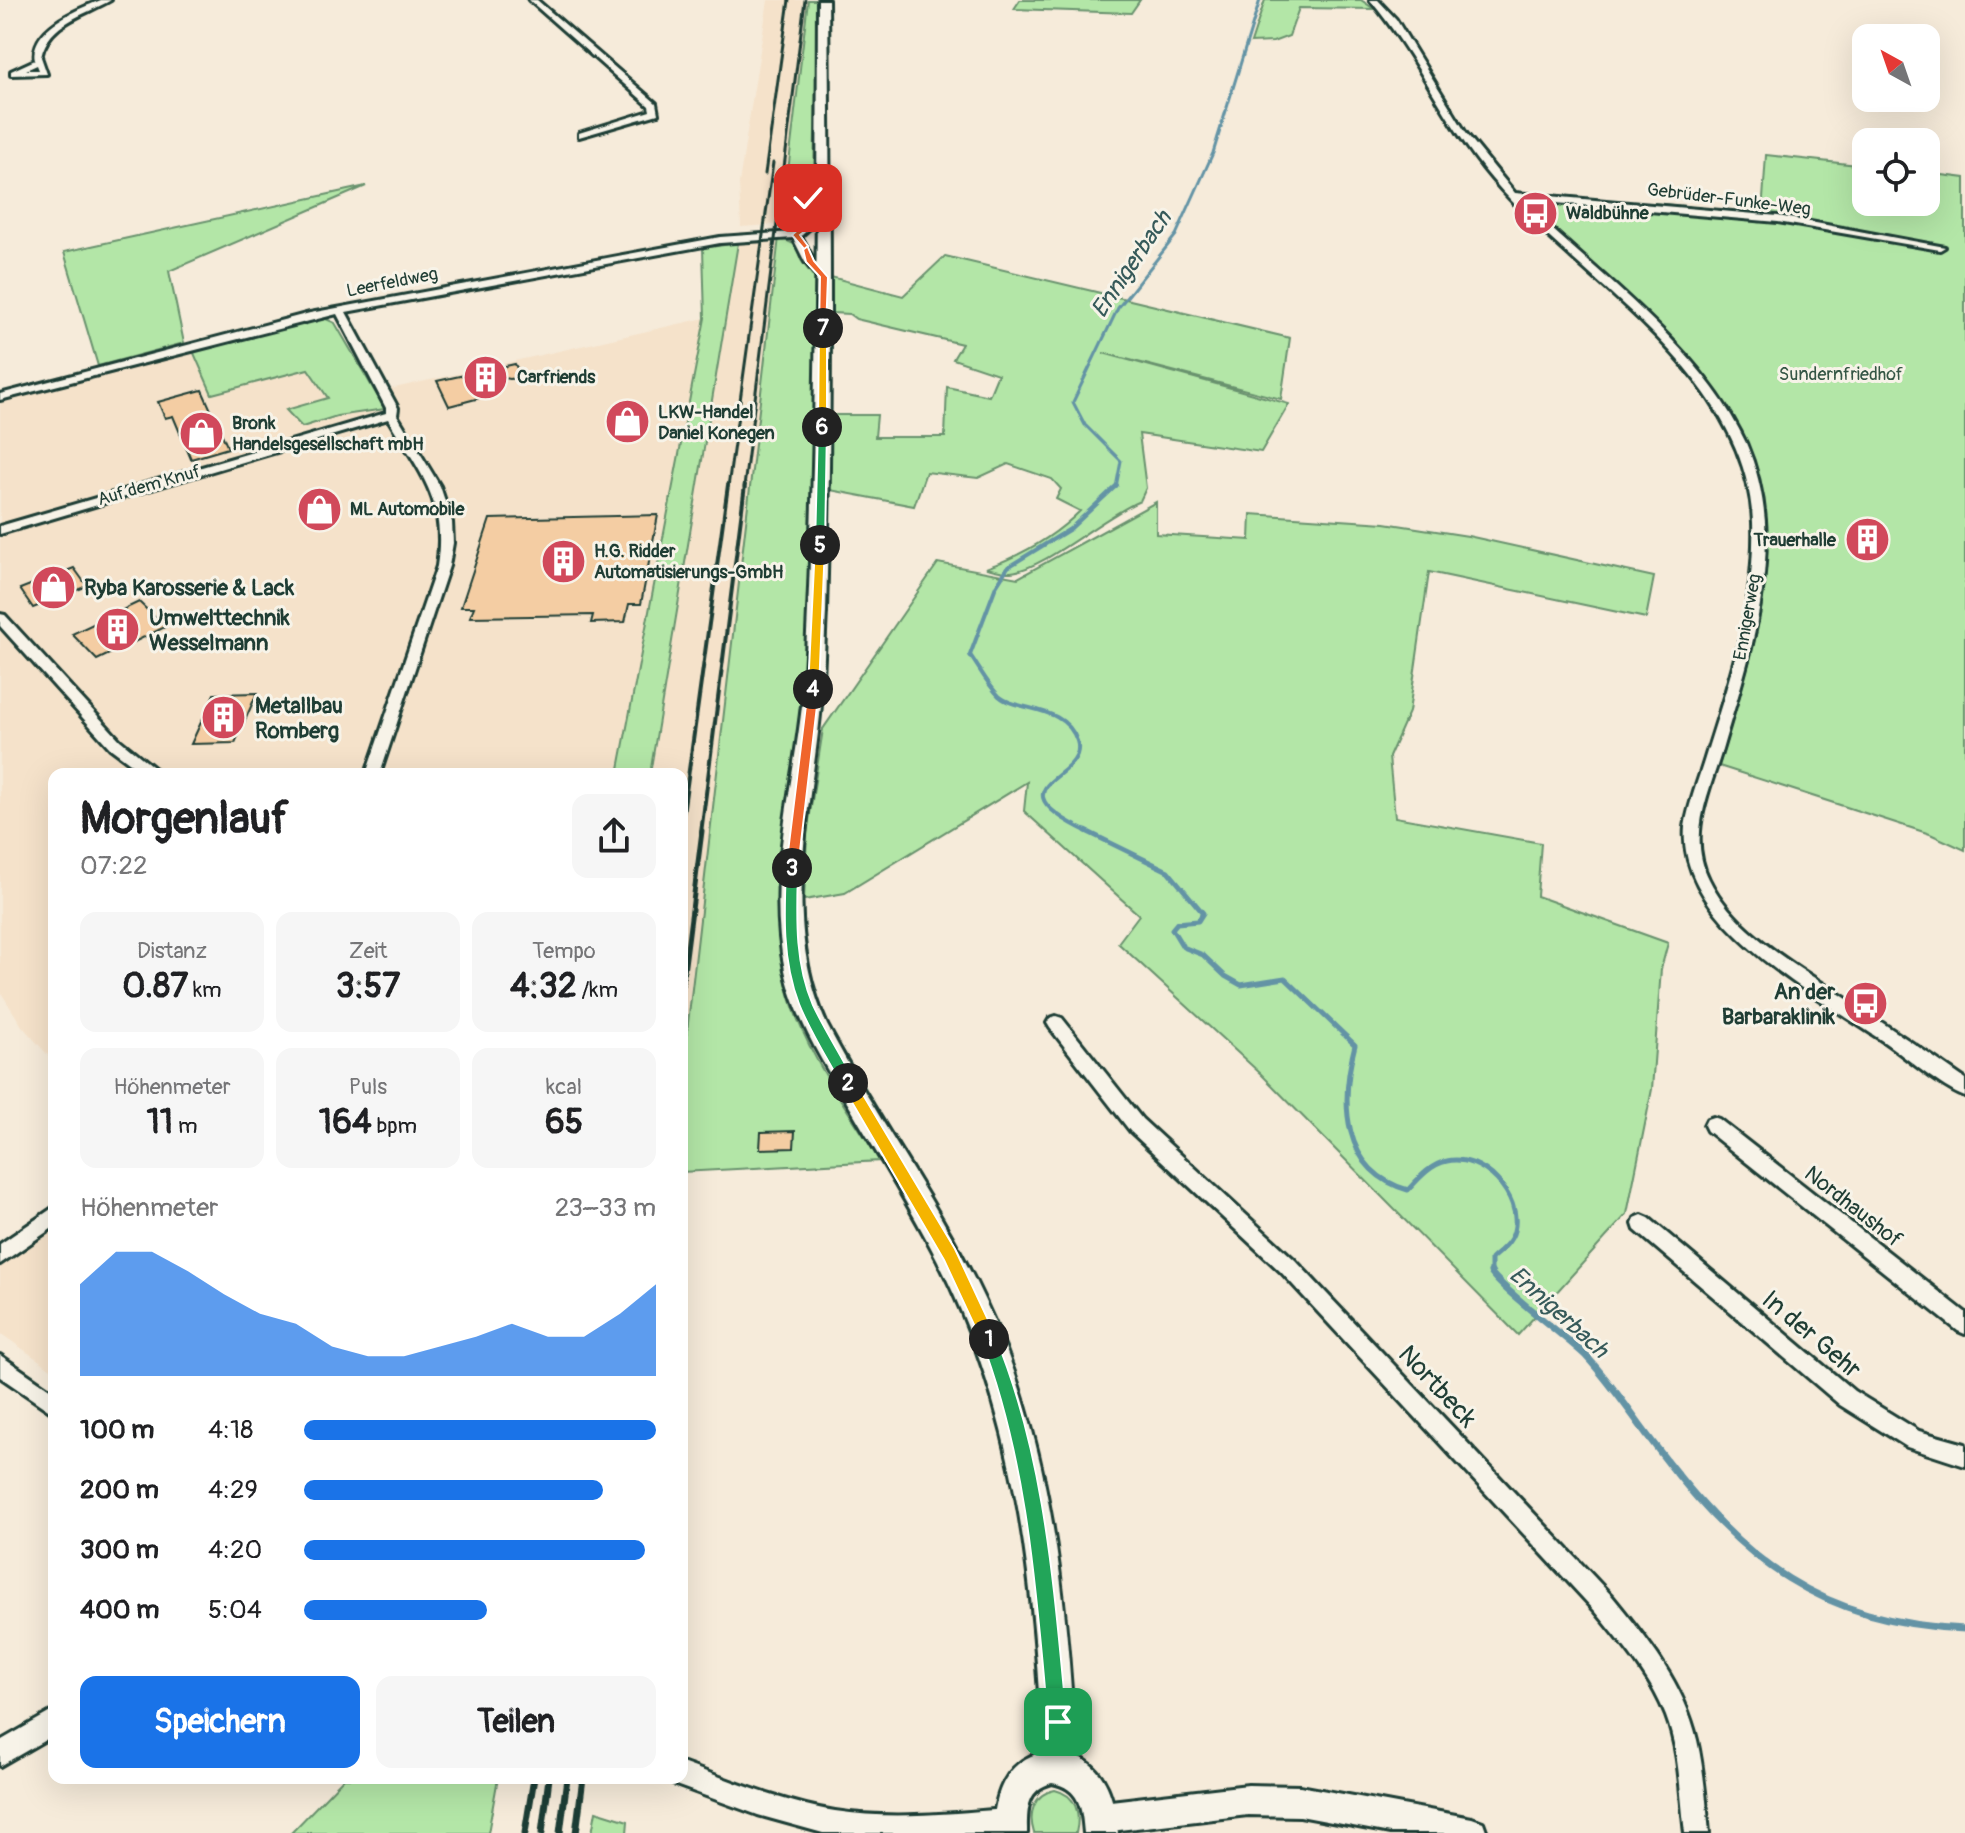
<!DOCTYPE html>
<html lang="de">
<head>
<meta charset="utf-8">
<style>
  body { margin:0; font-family:Pangolin,sans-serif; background:#f6f6f6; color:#202124; height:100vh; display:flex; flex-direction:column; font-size:30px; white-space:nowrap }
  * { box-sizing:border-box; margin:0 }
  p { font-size:26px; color:#757577 }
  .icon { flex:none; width:44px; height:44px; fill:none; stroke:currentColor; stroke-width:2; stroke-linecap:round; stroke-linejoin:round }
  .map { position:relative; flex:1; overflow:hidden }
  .details { position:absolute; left:48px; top:768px; width:640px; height:1016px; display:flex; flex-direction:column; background:#fff; border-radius:16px; box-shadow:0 8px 32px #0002 }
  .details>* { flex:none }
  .needle { width:52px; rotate:320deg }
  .fabs { position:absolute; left:1852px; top:24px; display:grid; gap:16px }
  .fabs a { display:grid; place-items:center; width:88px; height:88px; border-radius:16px; background:#fff; box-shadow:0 8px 32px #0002; font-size:40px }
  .pin { position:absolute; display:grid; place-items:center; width:68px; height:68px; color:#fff; margin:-34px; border-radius:16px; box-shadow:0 4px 12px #0006 }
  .km { position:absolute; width:40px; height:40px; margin:-20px; border-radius:50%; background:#222; color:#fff; font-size:22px; line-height:40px; text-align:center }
  .round { display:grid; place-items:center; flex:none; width:84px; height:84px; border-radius:16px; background:#f6f6f6 }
  .summary { display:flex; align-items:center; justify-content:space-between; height:136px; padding:0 32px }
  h1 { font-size:44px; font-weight:700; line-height:60px }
  .figures { display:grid; grid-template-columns:repeat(3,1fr); gap:12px; height:136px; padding:8px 32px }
  .figures div { display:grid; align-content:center; border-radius:16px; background:#f6f6f6; text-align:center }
  .figures b { font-size:34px; font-weight:700 }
  .figures small { font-size:22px; font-weight:400 }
  .figures p { font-size:22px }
  .chart { height:224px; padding:16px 32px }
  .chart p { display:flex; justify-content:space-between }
  .chart svg { width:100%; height:144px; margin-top:8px; fill:#1a73e8; opacity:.7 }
  .button { display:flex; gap:16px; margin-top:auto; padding:16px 32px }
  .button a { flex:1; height:92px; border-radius:16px; background:#1a73e8; color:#fff; font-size:32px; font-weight:700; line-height:92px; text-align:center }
  .button a+a { background:#f6f6f6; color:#202124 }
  ul { padding:0 32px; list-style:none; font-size:26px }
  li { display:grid; grid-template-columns:128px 96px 1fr; align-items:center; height:60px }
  li i { height:20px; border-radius:10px; background:#1a73e8 }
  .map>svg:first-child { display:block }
  .built { fill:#f5e2ca }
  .green { fill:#b3e6a7; stroke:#69926e; stroke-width:2 }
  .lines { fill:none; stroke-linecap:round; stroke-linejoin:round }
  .stream-far3 { stroke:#6393a5; stroke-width:3 }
  .stream-far2 { stroke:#6393a5; stroke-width:4 }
  .stream-far1 { stroke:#6393a5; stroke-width:5 }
  .stream { stroke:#6393a5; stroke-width:7 }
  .building { fill:#f4cda3; stroke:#1f3d34; stroke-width:2 }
  .minor-casing { stroke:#1f3d34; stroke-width:6 }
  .tertiary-casing { stroke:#1f3d34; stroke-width:6 }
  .secondary-casing { stroke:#1f3d34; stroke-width:6 }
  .minor { fill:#f7f3e8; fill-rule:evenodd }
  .tertiary { fill:#f7f3e8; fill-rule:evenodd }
  .secondary { fill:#f7f3e8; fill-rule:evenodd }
  .rail-far3 { stroke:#1f3d34; stroke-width:3 }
  .rail-far2 { stroke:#1f3d34; stroke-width:4 }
  .rail-far1 { stroke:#1f3d34; stroke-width:5 }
  .rail { stroke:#1f3d34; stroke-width:7 }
  .split-1 { fill:#22a559; stroke:#fff; stroke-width:2 }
  .split-2 { fill:#f5b400; stroke:#fff; stroke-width:2 }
  .split-3 { fill:#22a559; stroke:#fff; stroke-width:2 }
  .split-4 { fill:#f0652b; stroke:#fff; stroke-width:2 }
  .split-5 { fill:#f5b400; stroke:#fff; stroke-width:2 }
  .split-6 { fill:#22a559; stroke:#fff; stroke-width:2 }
  .split-7 { fill:#f5b400; stroke:#fff; stroke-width:2 }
  .split-8 { fill:#f0652b; stroke:#fff; stroke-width:2 }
  .split-9 { fill:#f0652b; stroke:#fff; stroke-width:2 }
  .labels { text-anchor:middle; stroke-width:6; stroke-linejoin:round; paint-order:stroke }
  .far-street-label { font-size:18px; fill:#1f3d34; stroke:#f7f3e8 }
  .far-poi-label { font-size:18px; font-weight:bold; fill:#1f3d34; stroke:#f7f3e8; text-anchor:start }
  .far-park-label { font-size:18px; fill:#355645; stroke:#f7f3e8 }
  .poi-label { font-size:22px; font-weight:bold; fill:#1f3d34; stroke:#f7f3e8; text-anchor:start }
  .street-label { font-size:22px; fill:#1f3d34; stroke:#f7f3e8 }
  .water-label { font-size:24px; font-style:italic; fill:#365a5a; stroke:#f7f3e8 }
  .near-street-label { font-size:26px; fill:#1f3d34; stroke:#f7f3e8 }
</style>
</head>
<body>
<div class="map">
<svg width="1965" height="1833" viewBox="0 0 1965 1833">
  <rect width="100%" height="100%" fill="#f6ebda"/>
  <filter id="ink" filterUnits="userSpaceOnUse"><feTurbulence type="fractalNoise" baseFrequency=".0125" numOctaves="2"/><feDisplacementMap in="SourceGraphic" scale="16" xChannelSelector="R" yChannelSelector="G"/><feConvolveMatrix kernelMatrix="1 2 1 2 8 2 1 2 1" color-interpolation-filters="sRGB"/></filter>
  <g filter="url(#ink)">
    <g class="built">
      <polygon points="768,0 809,0 802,71 782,224 741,227 739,183"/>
      <polygon points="779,240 682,1075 682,774 651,774 738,243"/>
      <polygon points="705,318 618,774 54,774 54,1062 22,1026 0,991 0,400 193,351 212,394 307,369 329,399 302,427 337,416 385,409 390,389"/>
      <polygon points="54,1224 54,1371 0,1333 0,1262"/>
    </g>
    <g class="green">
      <polygon points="808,0 818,0 814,176 805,187 797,226 781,232"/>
      <polygon points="1020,0 1140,0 1131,13 1014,9"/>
      <polygon points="1265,0 1361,0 1374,9 1299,8 1289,36 1273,42 1251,43"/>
      <path d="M 1766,155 L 1866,166 L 1866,202 L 1926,202 L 1926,173 L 1965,178 L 1965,850 L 1930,834 L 1719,766 C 1760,624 1806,517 1711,384 L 1529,203 L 1533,200 L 1653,209 L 1654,203 L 1762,214 Z"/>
      <polygon points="366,186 169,271 184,343 98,366 64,252"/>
      <path d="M 779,237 L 796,245 L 801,260 L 817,282 C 815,424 815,575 802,716 C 794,811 764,889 787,986 C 802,1049 846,1106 880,1161 L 682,1172 L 682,1075 Z"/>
      <polygon points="738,243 650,774 618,774 705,318 703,248"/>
      <path d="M 945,256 L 1290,338 L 1281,399 L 1103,353 L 1289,404 L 1261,452 L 1139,434 L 1146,488 L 1140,501 C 1103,516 1045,569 1011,572 C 1003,573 993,569 986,568 C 1022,555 1053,538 1080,511 L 1056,499 L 1061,489 L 1052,479 L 1008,464 L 978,478 L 926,472 L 914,506 L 830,490 L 831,415 L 877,415 L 875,437 L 945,437 L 947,387 L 989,396 L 998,374 L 953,359 L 962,344 L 856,319 L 849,314 L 832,313 L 831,277 L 903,296 Z"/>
      <polygon points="324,318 335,323 385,409 337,416 302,427 286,410 328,398 308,369 212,394 193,351"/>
      <polygon points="1156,502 1156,534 1250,540 1251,514 1385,523 1468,536 1654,577 1646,618 1429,572 1409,712 1389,757 1395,817 1541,843 1537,896 1668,943 1661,969 1652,1089 1627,1214 1518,1335 1261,1074 1118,943 1139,915 1024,811 1027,782 845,893 804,900 807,833 823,729 938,563 1018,578"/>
      <polygon points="344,1778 498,1778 488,1833 291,1833"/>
      <path d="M 1055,1790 C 1076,1795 1081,1813 1076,1833 L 1034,1833 C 1028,1814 1033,1794 1055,1790 Z"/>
      <polygon points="596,1811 628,1821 627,1833 592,1833"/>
    </g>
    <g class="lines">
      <polyline class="stream-far3" points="1116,487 1121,461 1085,425 1073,402 1118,308 1176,235 1213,153 1260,0"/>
      <path class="stream-far2" d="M 1090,833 C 985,783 1090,781 1077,741 C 1065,704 1017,712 999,696 C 988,685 979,668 970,655 L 996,586 L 1008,567 L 1070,529 L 1117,485"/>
      <path class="stream-far1" d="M 1086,831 L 1168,871 L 1203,913 L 1198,921 L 1177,923 L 1172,929 L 1183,947 L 1203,955 L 1225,976 L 1241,985 L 1285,978 L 1355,1045 C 1340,1101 1341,1171 1408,1190 C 1419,1178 1431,1164 1447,1161 C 1482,1153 1523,1196 1514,1231 C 1511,1243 1500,1251 1491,1259 L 1491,1274"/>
      <path class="stream" d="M 1491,1272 C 1496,1285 1569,1339 1586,1356 C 1613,1385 1633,1417 1657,1448 C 1743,1562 1819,1622 1965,1629"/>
    </g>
    <g class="building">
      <polygon points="515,364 521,377 510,379 481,374 491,395 449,406 437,381"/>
      <polygon points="202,390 228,448 191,459 173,416 165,418 158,402"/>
      <polygon points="658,515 641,604 629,604 625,622 591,623 593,615 470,617 474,607 461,607 490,519"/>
      <polygon points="1859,528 1881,534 1876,552 1854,546"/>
      <polygon points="74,568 87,586 33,608 20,589"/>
      <polygon points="139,602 165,627 97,660 72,634"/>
      <polygon points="257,693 235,743 191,744 214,694"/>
      <polygon points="795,1131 794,1148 760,1149 761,1132"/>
    </g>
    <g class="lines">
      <defs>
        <g id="minor">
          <path d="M 101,0 L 111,0 C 84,16 49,22 41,57 L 47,74 L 11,75 L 11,71 L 35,60 C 30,28 76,10 101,0 ZM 37,65 L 39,70 L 26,70 Z"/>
          <polygon points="529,0 537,0 656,103 658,114 579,137 579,133 650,111 649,106"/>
          <path d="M 1370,0 L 1378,0 L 1396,19 L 1466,133 L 1515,193 L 1778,216 L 1945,247 L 1940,250 L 1778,222 L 1521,200 C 1596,273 1701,346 1746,443 C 1762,480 1768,522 1765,562 C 1761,626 1740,689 1722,750 C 1709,793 1687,836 1709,879 C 1736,934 1801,968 1850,1001 C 1888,1027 1927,1052 1965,1079 L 1965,1097 C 1941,1088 1906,1057 1884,1042 C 1815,995 1677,923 1685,827 C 1689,803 1698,781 1705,758 C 1729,682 1756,603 1753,522 C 1746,371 1580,283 1492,179 C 1445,124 1417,55 1370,0 Z"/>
          <path d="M 822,177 L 830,179 L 814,195 L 810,228 L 801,236 L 814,261 L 829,277 L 828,279 L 820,279 L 805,262 L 793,238 L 720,243 L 346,312 L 398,408 L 397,415 L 440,486 L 452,522 L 453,543 L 449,566 L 380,774 L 366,774 L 437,566 C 447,500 420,473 388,419 L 0,534 L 0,526 L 386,413 L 386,408 L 337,314 L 0,400 L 0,394 L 310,313 L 720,237 L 793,232 L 800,227 L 804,194 Z"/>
          <polygon points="0,614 5,615 120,740 162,774 145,774 110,748 0,626"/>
          <path d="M 1056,1016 L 1062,1018 L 1142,1119 L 1295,1260 L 1612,1596 C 1648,1640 1684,1684 1697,1740 C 1704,1770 1706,1802 1709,1833 L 1685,1833 C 1680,1794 1680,1753 1666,1716 C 1651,1677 1622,1644 1596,1612 L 1281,1272 L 1130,1131 L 1050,1028 L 1047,1023 L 1050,1018 Z"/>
          <polygon points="1713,1117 1719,1119 1965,1312 1965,1334 1958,1331 1707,1131 1704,1125 1707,1119"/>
          <polygon points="54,1207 54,1227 0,1264 0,1244"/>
          <polygon points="1642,1215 1649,1218 1854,1391 1919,1431 1965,1444 1965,1466 1907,1447 1840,1405 1635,1230 1633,1224 1635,1218"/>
          <polygon points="0,1355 54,1392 54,1414 0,1377"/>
          <polygon points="54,1710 54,1735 0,1766 0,1741"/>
          <path d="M 682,1763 C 732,1781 782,1802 835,1811 C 893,1820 951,1813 1008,1809 L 1017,1812 L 1020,1821 L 1017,1830 L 1009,1833 L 823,1833 L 758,1815 L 673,1784 L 671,1778 L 682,1778 Z"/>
        </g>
        <polygon id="tertiary" points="1248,1785 1300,1786 1472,1818 1483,1822 1487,1833 1390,1833 1300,1816 1248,1815 1102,1832 1091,1828 1087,1817 1091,1806 1102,1802"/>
        <path id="secondary" d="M 818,0 L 828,0 C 830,204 832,408 826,612 C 824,646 824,681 820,715 C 809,821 781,923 827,1025 C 876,1118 939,1203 984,1299 C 1052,1440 1067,1601 1075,1755 C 1108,1769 1114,1801 1118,1833 L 1084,1833 C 1082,1808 1080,1788 1052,1783 C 1026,1790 1027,1810 1027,1833 L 993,1833 C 994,1797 1003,1763 1042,1752 C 1035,1582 1016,1413 937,1259 C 911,1208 880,1159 851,1109 C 825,1066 796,1021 785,970 C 764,871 799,772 805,673 C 817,449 817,224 818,0 Z"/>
      </defs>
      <use href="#minor" class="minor-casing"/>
      <use href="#tertiary" class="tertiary-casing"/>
      <use href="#secondary" class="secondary-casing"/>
      <use href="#minor" class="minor"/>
      <use href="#tertiary" class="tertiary"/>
      <use href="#secondary" class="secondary"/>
      <g class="rail-far3">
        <polyline points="765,174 789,0"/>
        <polyline points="728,487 773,163"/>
        <polyline points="744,487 805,0"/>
      </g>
      <g class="rail-far2">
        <polyline points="682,821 728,485"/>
        <polyline points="701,833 745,485"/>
      </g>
      <polyline class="rail-far1" points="682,988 702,831"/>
      <g class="rail">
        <polyline points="525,1833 534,1778"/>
        <polyline points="542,1833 549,1778"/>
        <polyline points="560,1833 567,1778"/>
        <polyline points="576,1833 583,1778"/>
      </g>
    </g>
  </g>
  <path class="split-1" d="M 989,1331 L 994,1333 C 1046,1457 1054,1590 1067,1722 L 1064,1729 L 1058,1732 L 1051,1729 L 1048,1722 C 1036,1591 1028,1463 981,1339 Z"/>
  <polygon class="split-2" points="848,1076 853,1078 955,1249 997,1339 994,1344 983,1344 944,1260 843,1087 843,1078"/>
  <path class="split-3" d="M 792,863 L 798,868 C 797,914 794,961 813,1005 C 825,1031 842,1056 855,1083 L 848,1089 L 843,1087 C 828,1060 810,1032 799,1004 C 782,960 784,914 786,868 Z"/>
  <polygon class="split-4" points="813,685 819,689 798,868 792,873 786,868 808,689"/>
  <polygon class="split-5" points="820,542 825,545 819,689 813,693 808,689 815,545"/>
  <polygon class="split-6" points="822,424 827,427 825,545 820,548 815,545 818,427"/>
  <polygon class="split-7" points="823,325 827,328 827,427 822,430 818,427 819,328"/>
  <polygon class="split-8" points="802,245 807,245 814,261 828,277 826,330 819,328 820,277 806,262"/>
  <polygon class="split-9" points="805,196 812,198 809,228 800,235 808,246 804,249 792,235 801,227"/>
  <defs>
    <symbol id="bus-disc" viewBox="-11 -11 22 22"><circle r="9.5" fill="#d1495b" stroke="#f7f3e8"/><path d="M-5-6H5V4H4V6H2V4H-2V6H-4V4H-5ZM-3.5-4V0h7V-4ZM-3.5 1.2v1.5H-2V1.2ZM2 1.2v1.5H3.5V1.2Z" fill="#fff"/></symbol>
    <symbol id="building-disc" viewBox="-11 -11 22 22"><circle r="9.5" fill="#d1495b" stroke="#f7f3e8"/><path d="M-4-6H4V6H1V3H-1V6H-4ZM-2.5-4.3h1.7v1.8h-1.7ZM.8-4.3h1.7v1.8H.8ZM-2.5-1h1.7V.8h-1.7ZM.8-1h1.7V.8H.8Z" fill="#fff"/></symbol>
    <symbol id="shop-disc" viewBox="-11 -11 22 22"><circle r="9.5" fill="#d1495b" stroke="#f7f3e8"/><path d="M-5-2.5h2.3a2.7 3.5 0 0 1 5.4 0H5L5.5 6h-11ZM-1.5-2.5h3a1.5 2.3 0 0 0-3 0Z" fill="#fff"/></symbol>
  </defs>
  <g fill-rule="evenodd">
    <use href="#bus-disc" x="1510" y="188" width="51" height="51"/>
    <use href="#building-disc" x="460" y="352" width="51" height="51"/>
    <use href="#shop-disc" x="602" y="396" width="51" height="51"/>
    <use href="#shop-disc" x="176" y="408" width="51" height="51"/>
    <use href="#shop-disc" x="294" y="484" width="51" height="51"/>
    <use href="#building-disc" x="1842" y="514" width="51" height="51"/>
    <use href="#building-disc" x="538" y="536" width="51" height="51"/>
    <use href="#shop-disc" x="28" y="562" width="51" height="51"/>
    <use href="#building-disc" x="92" y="604" width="51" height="51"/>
    <use href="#building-disc" x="198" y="692" width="51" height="51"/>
    <use href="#bus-disc" x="1840" y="978" width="51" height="51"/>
  </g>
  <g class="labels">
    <g class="far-street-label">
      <text transform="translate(1729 199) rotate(7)" y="6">Gebrüder-Funke-Weg</text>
      <text transform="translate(392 282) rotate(-11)" y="6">Leerfeldweg</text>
      <text transform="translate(149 485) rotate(-16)" y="6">Auf dem Knuf</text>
      <text transform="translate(1747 617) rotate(-80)" y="6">Ennigerweg</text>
    </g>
    <g class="far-poi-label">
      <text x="1566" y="219">Waldbühne</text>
      <text x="517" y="383">Carfriends</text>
      <text x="658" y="418">LKW-Handel<tspan x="658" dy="21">Daniel Konegen</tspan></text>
      <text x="232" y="429">Bronk<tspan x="232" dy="21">Handelsgesellschaft mbH</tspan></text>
      <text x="350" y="515">ML Automobile</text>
      <text x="1836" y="546" text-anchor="end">Trauerhalle</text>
      <text x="594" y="557">H.G. Ridder<tspan x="594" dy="21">Automatisierungs-GmbH</tspan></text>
    </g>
    <g class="far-park-label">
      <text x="1841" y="380">Sundernfriedhof</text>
    </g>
    <g class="poi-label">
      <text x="84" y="595">Ryba Karosserie &amp; Lack</text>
      <text x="149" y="625">Umwelttechnik<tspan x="149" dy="25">Wesselmann</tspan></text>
      <text x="255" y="713">Metallbau<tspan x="255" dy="25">Romberg</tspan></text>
      <text x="1835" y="999" text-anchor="end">An der<tspan x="1835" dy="25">Barbaraklinik</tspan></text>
    </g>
    <g class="street-label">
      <text transform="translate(1854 1206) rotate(38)" y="8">Nordhaushof</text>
    </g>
    <g class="water-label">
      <text transform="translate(1131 264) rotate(-56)" y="8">Ennigerbach</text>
      <text transform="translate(1559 1312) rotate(42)" y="8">Ennigerbach</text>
    </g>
    <g class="near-street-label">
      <text transform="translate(1812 1334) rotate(40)" y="9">In der Gehr</text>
      <text transform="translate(1438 1386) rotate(47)" y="9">Nortbeck</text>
    </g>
  </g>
</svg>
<div class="fabs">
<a><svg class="needle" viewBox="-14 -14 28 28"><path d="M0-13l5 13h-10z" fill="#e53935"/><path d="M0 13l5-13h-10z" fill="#757577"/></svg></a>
<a><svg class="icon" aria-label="locate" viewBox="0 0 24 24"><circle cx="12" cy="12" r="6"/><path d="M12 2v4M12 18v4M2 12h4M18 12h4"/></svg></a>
</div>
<div class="pin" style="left:1058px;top:1722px;background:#1e9e55"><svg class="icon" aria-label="arrive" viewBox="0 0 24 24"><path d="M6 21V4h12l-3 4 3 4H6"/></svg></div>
<div class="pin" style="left:808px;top:198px;background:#d93025"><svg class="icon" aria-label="check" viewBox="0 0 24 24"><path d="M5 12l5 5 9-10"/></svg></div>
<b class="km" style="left:989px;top:1339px">1</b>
<b class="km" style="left:848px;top:1083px">2</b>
<b class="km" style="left:792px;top:868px">3</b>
<b class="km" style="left:813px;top:689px">4</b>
<b class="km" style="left:820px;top:545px">5</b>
<b class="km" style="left:822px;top:427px">6</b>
<b class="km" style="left:823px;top:328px">7</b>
<section class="details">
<div class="summary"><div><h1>Morgenlauf</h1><p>07:22</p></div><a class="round"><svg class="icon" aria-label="share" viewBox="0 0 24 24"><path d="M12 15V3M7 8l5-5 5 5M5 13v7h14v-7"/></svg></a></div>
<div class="figures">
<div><p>Distanz</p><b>0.87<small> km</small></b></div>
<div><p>Zeit</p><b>3:57</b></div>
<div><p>Tempo</p><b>4:32<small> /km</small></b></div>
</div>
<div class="figures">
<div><p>Höhenmeter</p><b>11<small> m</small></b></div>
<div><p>Puls</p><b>164<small> bpm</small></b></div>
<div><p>kcal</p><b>65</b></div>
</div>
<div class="chart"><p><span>Höhenmeter</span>23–33 m</p>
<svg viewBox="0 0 160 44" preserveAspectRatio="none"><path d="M0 44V16L10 6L20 6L30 12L40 19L50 25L60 28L70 35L80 38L90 38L100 35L110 32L120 28L130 32L140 32L150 25L160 16V44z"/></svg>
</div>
<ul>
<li><b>100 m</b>4:18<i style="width:100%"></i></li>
<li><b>200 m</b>4:29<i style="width:85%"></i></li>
<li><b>300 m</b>4:20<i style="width:97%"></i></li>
<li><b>400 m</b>5:04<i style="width:52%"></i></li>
</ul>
<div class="button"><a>Speichern</a><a>Teilen</a></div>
</section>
</div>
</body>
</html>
